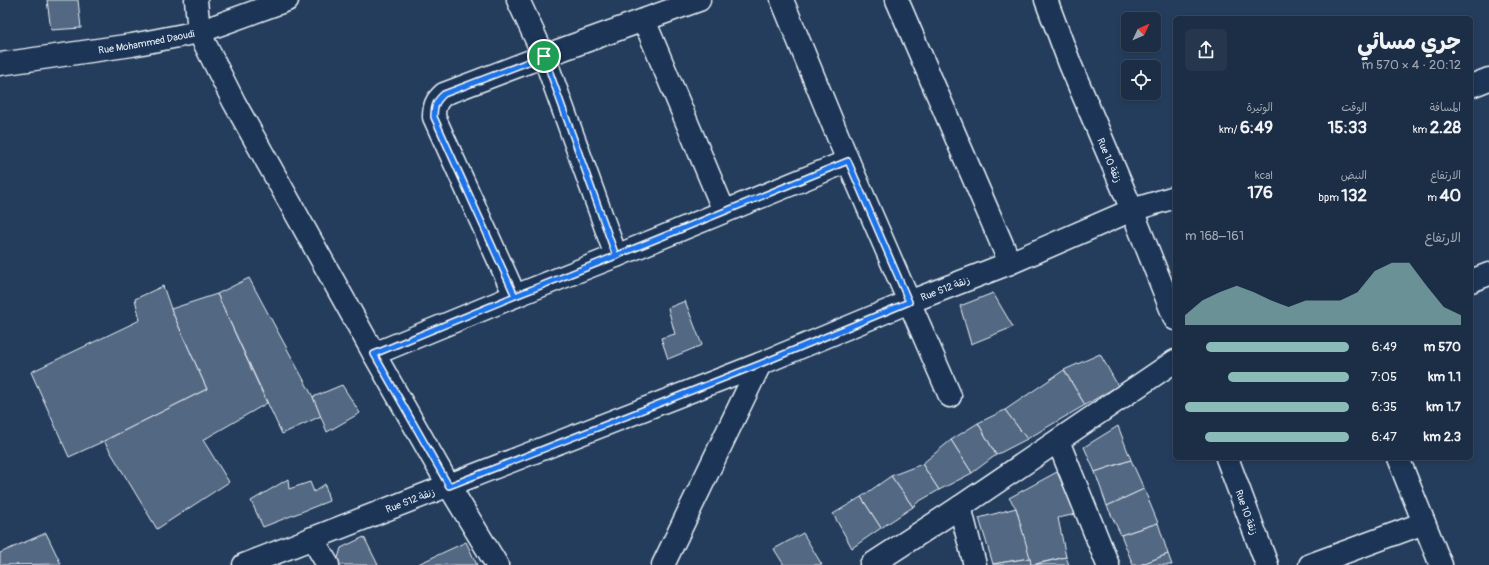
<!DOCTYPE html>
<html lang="ar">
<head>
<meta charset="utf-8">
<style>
  body { margin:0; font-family:Pangolin,"Playpen Sans Arabic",sans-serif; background:#25364d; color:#f1f3f6; direction:rtl; height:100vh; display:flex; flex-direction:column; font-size:15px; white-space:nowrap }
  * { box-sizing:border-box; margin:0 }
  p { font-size:13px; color:#a0a8b3 }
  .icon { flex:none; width:22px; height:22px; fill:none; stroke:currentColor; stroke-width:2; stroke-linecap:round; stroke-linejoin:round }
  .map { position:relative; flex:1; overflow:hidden; direction:ltr }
  .panel { position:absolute; left:1173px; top:16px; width:300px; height:444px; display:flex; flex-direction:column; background:#1c2e46; border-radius:6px; box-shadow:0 2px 6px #0003,0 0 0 1px #3a4a5f; direction:rtl }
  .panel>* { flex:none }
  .needle { width:26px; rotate:46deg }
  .tools { position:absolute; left:1121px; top:12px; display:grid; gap:8px }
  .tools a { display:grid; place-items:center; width:40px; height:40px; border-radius:6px; background:#1c2e46; box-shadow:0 2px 6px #0003,0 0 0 1px #3a4a5f; font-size:20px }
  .pin { position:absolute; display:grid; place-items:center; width:34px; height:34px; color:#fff; margin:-17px; border:2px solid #fff; border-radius:50%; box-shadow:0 1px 4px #0007 }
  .round { display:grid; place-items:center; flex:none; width:42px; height:42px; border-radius:6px; background:#25364d }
  .summary { display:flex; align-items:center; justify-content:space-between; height:68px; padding:0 12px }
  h1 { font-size:22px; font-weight:700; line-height:30px }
  .figures { display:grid; grid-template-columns:repeat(3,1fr); gap:6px; height:68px; padding:4px 12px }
  .figures div { display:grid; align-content:center }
  .figures b { font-size:17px; font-weight:700 }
  .figures small { font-size:11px; font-weight:400 }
  .figures p { font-size:11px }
  .chart { height:112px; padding:8px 12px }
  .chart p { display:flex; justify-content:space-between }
  .chart svg { width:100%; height:72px; margin-top:4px; fill:#8bbbb9; opacity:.7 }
  ul { padding:0 12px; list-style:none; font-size:13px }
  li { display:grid; grid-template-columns:64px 48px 1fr; align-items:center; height:30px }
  li i { height:10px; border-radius:5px; background:#8bbbb9 }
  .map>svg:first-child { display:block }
  .building { fill:#536782; stroke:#e8f1f8 }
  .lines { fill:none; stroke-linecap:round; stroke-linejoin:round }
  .street-casing { stroke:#e8f1f8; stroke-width:25 }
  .street { stroke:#1d3557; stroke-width:22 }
  .route-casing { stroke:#fff; stroke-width:8 }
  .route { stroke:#1a73e8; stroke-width:5 }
  .labels { text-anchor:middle; stroke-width:3; stroke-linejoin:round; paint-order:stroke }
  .street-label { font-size:10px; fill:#e8f1f8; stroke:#1d3557 }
</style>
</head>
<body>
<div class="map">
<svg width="1489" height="565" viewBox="0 0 1489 565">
  <rect width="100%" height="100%" fill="#253d5d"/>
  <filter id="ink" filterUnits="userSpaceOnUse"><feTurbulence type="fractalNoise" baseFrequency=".025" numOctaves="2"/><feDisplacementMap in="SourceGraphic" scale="8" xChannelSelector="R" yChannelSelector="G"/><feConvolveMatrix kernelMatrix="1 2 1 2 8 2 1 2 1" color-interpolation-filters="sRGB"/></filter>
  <g filter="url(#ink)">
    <g class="building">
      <polygon points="47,0 78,0 81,28 51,30"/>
      <polygon points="249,278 313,397 321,416 282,434 217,294"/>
      <polygon points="163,286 171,309 207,389 104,441 69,457 31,372 140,320 135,299"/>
      <polygon points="993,293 1013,327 971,344 960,306"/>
      <polygon points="217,294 267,403 203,440 229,482 157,529 104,441 207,389 171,309"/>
      <polygon points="685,301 702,345 668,359 661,338 675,334 668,308"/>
      <polygon points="1100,354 1118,386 1085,405 1064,370"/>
      <polygon points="1064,370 1085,405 1027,439 1005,410"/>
      <polygon points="342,385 360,413 327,432 313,397"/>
      <polygon points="1005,410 1027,439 996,455 978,423"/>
      <polygon points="978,423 996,455 972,473 951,440"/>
      <polygon points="1118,426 1131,460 1095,472 1084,447"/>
      <polygon points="951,440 972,473 939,490 922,464"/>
      <polygon points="1131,460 1144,489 1107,506 1095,472"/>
      <polygon points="922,464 939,490 918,502 913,507 891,476"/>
      <polygon points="1057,472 1076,514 1058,518 1066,557 1031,565 1016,508 1009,498"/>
      <polygon points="891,476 913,507 881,528 861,497"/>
      <polygon points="288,479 289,489 310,482 314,492 325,484 329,501 263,527 251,501"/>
      <polygon points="1144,489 1158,523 1121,535 1107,506"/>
      <polygon points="861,497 881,528 852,548 833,514"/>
      <polygon points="1016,508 1030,558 993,564 979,518"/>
      <polygon points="1158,523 1168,554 1140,565 1133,565 1121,535"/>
      <polygon points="46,533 61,564 0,565 0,553"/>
      <polygon points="803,533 822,565 784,565 774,549"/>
      <polygon points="364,537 378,565 336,565 341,548"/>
      <polygon points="466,542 477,565 416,565"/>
      <polygon points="1168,554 1172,565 1140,565"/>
      <polygon points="1066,557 1069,565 1033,565"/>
      <polygon points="1030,558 1031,565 993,565 993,564"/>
    </g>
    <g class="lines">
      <defs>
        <g id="street">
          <polyline points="196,0 199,32 234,102 374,354 449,486 497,565"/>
          <polyline points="518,0 544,56 616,256"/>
          <polyline points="782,0 848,161 950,396"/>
          <polyline points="897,0 1010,263"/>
          <polyline points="1046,0 1070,64 1132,210 1175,319"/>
          <polyline points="644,20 724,211"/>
          <path id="s1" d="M 0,64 L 132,45 L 199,32 L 287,0"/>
          <polyline points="1471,86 1489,79"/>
          <polyline points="1471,281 1489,274"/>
          <path d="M 515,296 L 434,117 C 434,106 436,101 444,94 L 544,56 L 699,0"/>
          <polyline points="374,354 515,296 616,256 848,161"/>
          <polyline points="1058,441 1108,565"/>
          <polyline points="1227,458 1267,565"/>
          <polyline points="1398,458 1441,565"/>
          <polyline points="960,507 975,565"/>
          <polyline points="312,538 328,565"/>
          <polyline points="244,565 760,364 909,302 1010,263 1132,210 1175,197"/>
          <polyline points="663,565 760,364"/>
          <polyline points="871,565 960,507 1175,361"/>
          <polyline points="1310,565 1424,523"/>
        </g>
      </defs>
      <use href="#street" class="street-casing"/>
      <use href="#street" class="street"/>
    </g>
  </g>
  <g class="lines" filter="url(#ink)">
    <defs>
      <path id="route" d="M 544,56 L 616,256 L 515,296 L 374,354 L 449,486 L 760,364 L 909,302 L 848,161 C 737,206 627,252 515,296 L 434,117 C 434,106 436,101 444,94 L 544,56"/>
    </defs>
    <use href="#route" class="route-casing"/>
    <use href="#route" class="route"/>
  </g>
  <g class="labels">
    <g class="street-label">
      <text dy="4" stroke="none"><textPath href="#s1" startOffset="148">Rue Mohammed Daoudi</textPath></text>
      <text transform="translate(1110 160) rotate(67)" y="4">Rue 10 زنقة</text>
      <text transform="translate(945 288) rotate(-21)" y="4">Rue S12 زنقة</text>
      <text transform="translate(410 500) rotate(-21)" y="4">Rue S12 زنقة</text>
      <text transform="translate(1247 512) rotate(70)" y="4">Rue 10 زنقة</text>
    </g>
  </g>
</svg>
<div class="tools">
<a><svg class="needle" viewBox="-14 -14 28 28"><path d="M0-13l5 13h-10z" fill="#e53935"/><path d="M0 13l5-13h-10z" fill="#a0a8b3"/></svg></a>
<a><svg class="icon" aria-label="locate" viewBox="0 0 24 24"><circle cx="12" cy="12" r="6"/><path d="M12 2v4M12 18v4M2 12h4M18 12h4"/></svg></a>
</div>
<div class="pin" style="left:544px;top:56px;background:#1e9e55"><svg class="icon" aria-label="arrive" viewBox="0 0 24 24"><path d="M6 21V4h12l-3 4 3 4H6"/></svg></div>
<section class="panel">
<div class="summary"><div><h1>جري مسائي</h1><p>20:12 · 4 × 570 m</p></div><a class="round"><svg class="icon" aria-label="share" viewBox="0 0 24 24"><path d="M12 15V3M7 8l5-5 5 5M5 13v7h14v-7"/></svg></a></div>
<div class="figures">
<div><p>المسافة</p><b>2.28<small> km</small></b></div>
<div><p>الوقت</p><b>15:33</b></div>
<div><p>الوتيرة</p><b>6:49<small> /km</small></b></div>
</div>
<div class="figures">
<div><p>الارتفاع</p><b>40<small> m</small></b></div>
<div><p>النبض</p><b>132<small> bpm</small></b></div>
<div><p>kcal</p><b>176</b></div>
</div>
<div class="chart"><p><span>الارتفاع</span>161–168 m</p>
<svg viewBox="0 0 160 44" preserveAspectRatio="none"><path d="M0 44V38L10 29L20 24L30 20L40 24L50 29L60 33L70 29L80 29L90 29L100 24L110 11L120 6L130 6L140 20L150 33L160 38V44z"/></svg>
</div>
<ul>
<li><b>570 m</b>6:49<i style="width:87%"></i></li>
<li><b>1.1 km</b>7:05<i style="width:74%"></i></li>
<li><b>1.7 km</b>6:35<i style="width:100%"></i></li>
<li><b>2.3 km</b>6:47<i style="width:88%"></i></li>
</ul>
</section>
</div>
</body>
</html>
